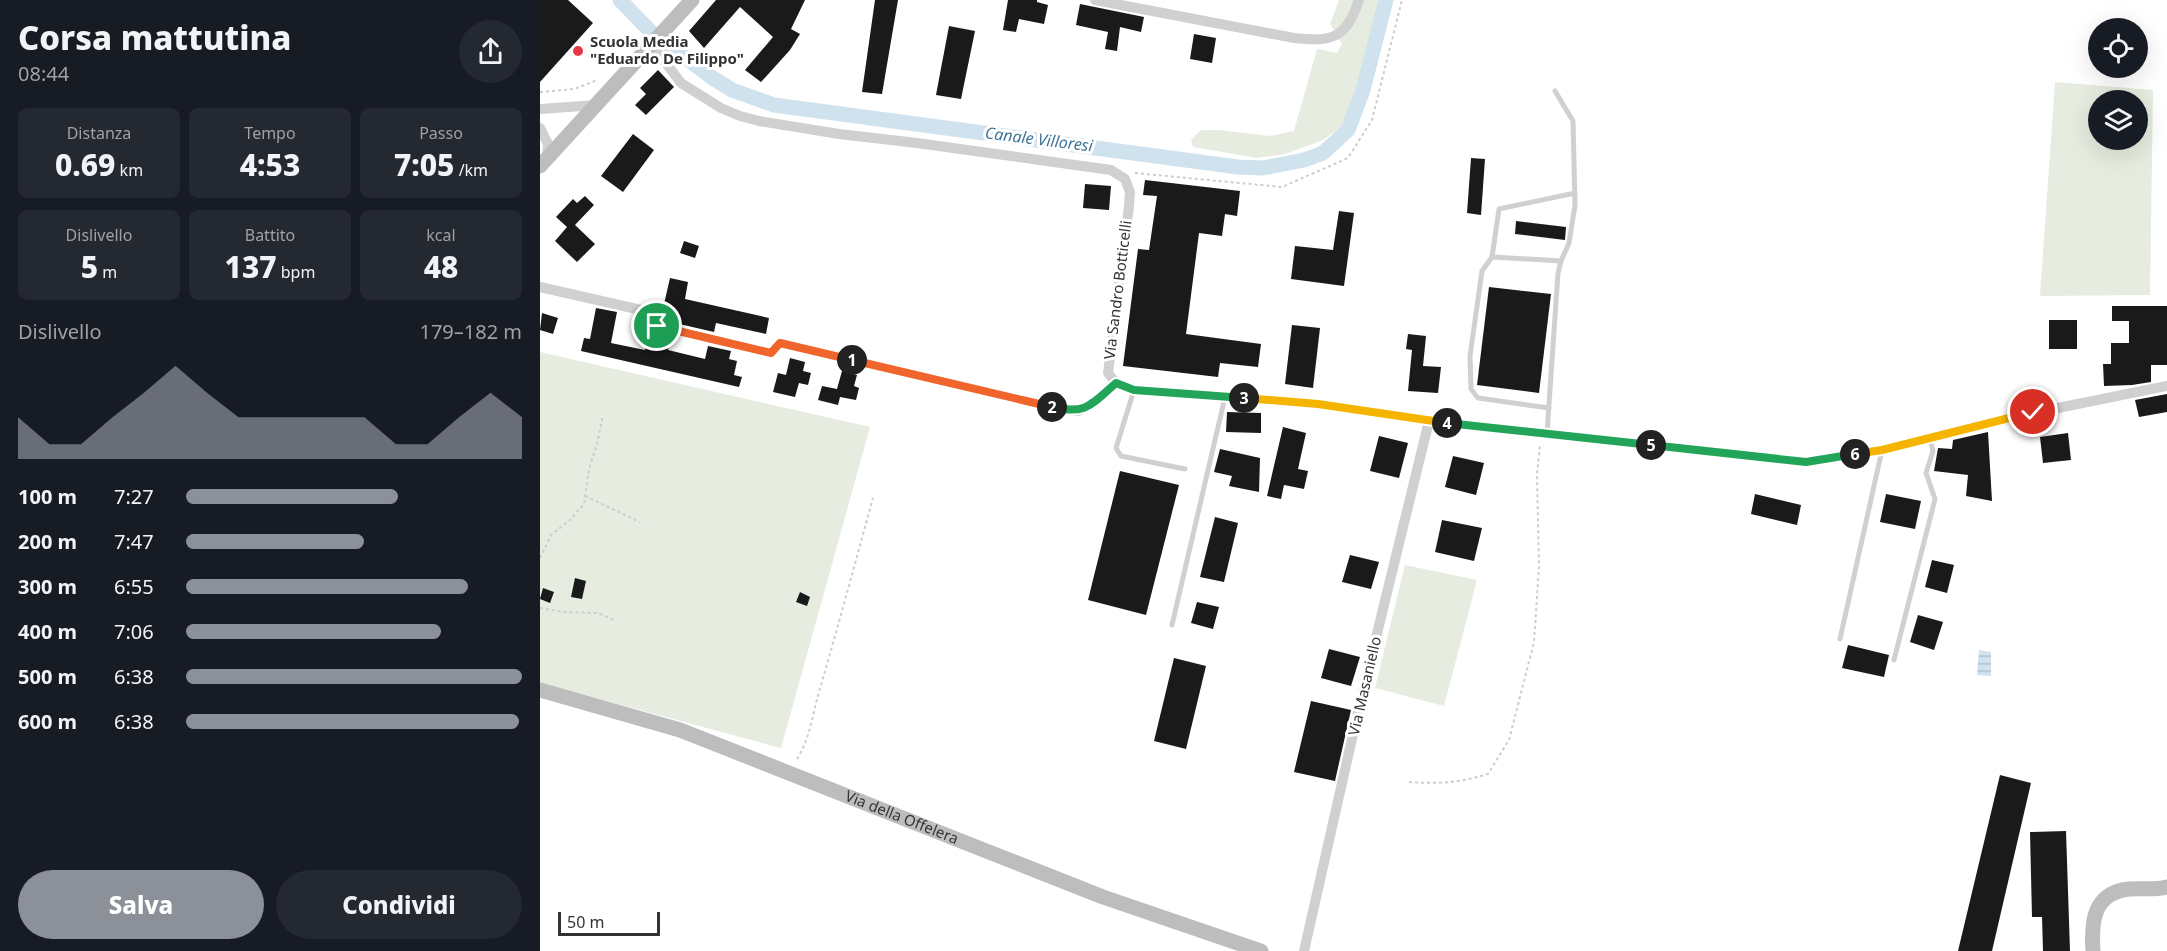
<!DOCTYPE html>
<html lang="it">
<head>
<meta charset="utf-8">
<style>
  body { margin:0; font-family:"Noto Sans",sans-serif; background:#242831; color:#f1f3f6; height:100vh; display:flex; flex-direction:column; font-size:22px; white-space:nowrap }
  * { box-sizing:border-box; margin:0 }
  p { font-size:20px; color:#9ea1a6 }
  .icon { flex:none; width:33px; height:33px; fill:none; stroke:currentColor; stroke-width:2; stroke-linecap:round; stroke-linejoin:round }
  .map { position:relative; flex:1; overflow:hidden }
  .sheet { display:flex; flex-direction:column; background:#171b24; width:540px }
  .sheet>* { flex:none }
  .tools { position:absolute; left:1548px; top:18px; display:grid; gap:12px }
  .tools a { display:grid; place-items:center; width:60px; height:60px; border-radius:50%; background:#171b24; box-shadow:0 6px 24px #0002; font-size:30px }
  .scale { position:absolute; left:18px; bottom:15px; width:102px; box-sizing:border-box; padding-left:6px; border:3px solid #333; border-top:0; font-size:16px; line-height:21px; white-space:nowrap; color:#333; -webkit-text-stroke:4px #fff; paint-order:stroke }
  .pin { position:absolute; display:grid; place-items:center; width:51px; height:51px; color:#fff; margin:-26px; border:3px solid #fff; border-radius:50%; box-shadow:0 2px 6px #0007 }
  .km { position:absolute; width:30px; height:30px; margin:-15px; border-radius:50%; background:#222; color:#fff; font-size:16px; line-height:30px; text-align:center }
  .round { display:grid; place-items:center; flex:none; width:63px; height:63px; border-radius:32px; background:#242831 }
  .headline { display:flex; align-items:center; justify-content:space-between; height:102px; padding:0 18px }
  h1 { font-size:33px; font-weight:800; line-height:45px }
  .metrics { display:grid; grid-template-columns:repeat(3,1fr); gap:9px; height:102px; padding:6px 18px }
  .metrics div { display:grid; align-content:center; border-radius:9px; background:#242831; text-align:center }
  .metrics b { font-size:30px; font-weight:800 }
  .metrics small { font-size:16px; font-weight:400 }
  .metrics p { font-size:16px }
  .chart { height:168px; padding:12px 18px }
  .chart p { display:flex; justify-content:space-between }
  .chart svg { width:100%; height:108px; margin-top:6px; fill:#8c9099; opacity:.7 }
  .action { display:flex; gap:12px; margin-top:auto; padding:12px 18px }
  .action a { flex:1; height:69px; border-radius:36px; background:#8c9099; color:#fff; font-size:24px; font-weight:800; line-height:69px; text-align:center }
  .action a+a { background:#242831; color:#f1f3f6 }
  ul { padding:0 18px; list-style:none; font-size:20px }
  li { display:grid; grid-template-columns:96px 72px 1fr; align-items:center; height:45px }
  li i { height:15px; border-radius:8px; background:#8c9099 }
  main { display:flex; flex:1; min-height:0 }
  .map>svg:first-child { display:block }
  .green { fill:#e6ecdf; fill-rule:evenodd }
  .water { fill:url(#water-rules) }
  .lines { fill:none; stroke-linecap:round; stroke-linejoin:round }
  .canal { stroke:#cfe2ee; stroke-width:15 }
  .building { fill:#1a1a1a }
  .path { stroke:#cdcdcd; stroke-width:2; stroke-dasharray:3 3; stroke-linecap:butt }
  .lane { stroke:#d0d0d0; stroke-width:5 }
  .street { stroke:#d0d0d0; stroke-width:10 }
  .secondary { stroke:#bdbdbd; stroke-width:15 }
  .split-1-casing { stroke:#fff; stroke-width:12 }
  .split-2-casing { stroke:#fff; stroke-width:12 }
  .split-3-casing { stroke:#fff; stroke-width:12 }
  .split-4-casing { stroke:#fff; stroke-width:12 }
  .split-5-casing { stroke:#fff; stroke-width:12 }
  .split-6-casing { stroke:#fff; stroke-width:12 }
  .split-7-casing { stroke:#fff; stroke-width:12 }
  .split-1 { stroke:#f0652b; stroke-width:8 }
  .split-2 { stroke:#f0652b; stroke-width:8 }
  .split-3 { stroke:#22a559; stroke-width:8 }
  .split-4 { stroke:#f5b400; stroke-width:8 }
  .split-5 { stroke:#22a559; stroke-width:8 }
  .split-6 { stroke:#22a559; stroke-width:8 }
  .split-7 { stroke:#f5b400; stroke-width:8 }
  .poi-dot { fill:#e63946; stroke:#fff; stroke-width:2 }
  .labels { text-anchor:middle; stroke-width:6; stroke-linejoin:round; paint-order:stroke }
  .poi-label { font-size:15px; font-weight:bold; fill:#333; stroke:#fff; text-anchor:start }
  .street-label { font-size:15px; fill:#333; stroke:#fff }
  .water-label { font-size:16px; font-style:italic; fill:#3f7597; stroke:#fff }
</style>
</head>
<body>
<main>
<section class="sheet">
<div class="headline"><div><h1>Corsa mattutina</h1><p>08:44</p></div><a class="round"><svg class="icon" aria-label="share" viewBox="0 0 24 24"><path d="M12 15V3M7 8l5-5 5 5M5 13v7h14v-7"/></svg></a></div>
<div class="metrics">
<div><p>Distanza</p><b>0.69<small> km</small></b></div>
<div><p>Tempo</p><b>4:53</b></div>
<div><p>Passo</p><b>7:05<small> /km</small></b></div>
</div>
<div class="metrics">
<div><p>Dislivello</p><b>5<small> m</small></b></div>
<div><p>Battito</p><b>137<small> bpm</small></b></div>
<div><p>kcal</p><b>48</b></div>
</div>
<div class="chart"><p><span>Dislivello</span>179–182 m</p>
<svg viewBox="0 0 160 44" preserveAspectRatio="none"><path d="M0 44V27L10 38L20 38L30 27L40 17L50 6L60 17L70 27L80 27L90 27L100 27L110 27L120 38L130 38L140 27L150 17L160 27V44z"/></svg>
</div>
<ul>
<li><b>100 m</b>7:27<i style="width:63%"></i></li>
<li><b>200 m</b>7:47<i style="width:53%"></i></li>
<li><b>300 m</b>6:55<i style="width:84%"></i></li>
<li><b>400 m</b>7:06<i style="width:76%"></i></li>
<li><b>500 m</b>6:38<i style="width:100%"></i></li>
<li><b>600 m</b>6:38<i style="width:99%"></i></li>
</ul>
<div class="action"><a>Salva</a><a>Condividi</a></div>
</section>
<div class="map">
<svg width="1627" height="951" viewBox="0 0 1627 951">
  <defs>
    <pattern id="water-rules" width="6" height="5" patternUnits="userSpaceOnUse" patternTransform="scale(1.5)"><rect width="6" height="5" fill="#cfe2ee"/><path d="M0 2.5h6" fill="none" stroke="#b2c2cd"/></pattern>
  </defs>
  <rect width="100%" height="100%" fill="#fff"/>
  <g class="green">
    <polygon points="799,0 842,0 811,106 801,127 783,140 745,154 717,158 653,147 651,140 661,130 678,130 730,136 754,131 777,49 797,53 802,44 790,24"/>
    <path d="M 1515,82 L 1613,90 L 1610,295 L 1500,296 ZM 1598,100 L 1598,140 L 1558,140 L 1558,100 Z"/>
    <polygon points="0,352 330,427 241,748 0,683"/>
    <polygon points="865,565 937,580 904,706 835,688"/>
  </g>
  <polygon class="water" points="1439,650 1451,652 1451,676 1437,675"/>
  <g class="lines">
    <polyline class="canal" points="80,0 110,31 174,79 192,90 234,105 698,167 723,168 764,160 783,153 808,130 823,90 846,0"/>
  </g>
  <g class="building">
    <polygon points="0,0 28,0 53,23 0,82"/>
    <polygon points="176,0 265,0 251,29 260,34 250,50 221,82 205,70 233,37 200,7 164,48 149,31"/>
    <polygon points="335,0 358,0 342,94 322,92"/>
    <polygon points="468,0 497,0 497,2 508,5 504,24 479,19 476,32 463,30"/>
    <polygon points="540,4 604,17 601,32 580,27 577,51 565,49 568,32 536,25"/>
    <polygon points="409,26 435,31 421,99 396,95"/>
    <polygon points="654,34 676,38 672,63 650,59"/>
    <polygon points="118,70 134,87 106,115 95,105 106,94 100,88"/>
    <polygon points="93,134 114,150 83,192 61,176"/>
    <polygon points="931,158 945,159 941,215 927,213"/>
    <polygon points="605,180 700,191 697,216 685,214 682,236 659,233 646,334 721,344 718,367 680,363 678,377 583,366 598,249 609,250 617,196 603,195"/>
    <polygon points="545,184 571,186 569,210 543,208"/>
    <polygon points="45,196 54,205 35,225 55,244 37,262 15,241 27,227 16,217 33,199 37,203"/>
    <polygon points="799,211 814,213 804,286 751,279 755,246 793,250"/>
    <polygon points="976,221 1026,227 1025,240 975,234"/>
    <polygon points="144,241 159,246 155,258 140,253"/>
    <polygon points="130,278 148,282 145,299 229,318 226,334 176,323 174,332 122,320 121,317"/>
    <polygon points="949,287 1011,294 999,393 937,385"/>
    <polygon points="1572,306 1627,306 1627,365 1611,365 1611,382 1592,385 1564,386 1563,364 1571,364 1571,343 1589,343 1589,321 1572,321"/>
    <polygon points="56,308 77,312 71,343 105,350 109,330 131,337 128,350 165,359 168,346 191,351 189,359 197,361 194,375 202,377 199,387 41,351 44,338 50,339"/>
    <polygon points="2,313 18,318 13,334 0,330"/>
    <rect x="1509" y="320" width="28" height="29"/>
    <polygon points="752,325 780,328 773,388 745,384"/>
    <polygon points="868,334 886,336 883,366 901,367 898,393 868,391 872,350 866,349"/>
    <polygon points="250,358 265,362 263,371 271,373 268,385 259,383 255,397 233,392 238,373 246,375"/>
    <polygon points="302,371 317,375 314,386 319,388 316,400 300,397 298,405 278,400 282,386 297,389"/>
    <polygon points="1627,394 1627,412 1599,417 1595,400"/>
    <polygon points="687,412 721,413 721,433 686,432"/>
    <polygon points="743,427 766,433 758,469 768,471 764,489 744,485 741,499 727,496"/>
    <polygon points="1448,432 1452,501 1426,496 1428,475 1394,471 1398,448 1412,449 1413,440"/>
    <polygon points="1528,433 1531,460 1503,463 1500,437"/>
    <polygon points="839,436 868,443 859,478 830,471"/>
    <polygon points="680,449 720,458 719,492 689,486 692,476 674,472"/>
    <polygon points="913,456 944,463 936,495 905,487"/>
    <polygon points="580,471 639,485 606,615 548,600"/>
    <polygon points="1215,494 1261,505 1257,525 1211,514"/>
    <polygon points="1346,494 1381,501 1375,529 1340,522"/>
    <polygon points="675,517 698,523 684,582 660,577"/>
    <polygon points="902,520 942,528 934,561 895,552"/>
    <polygon points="810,555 839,562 831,589 802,582"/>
    <polygon points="1392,560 1414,565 1407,593 1385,587"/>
    <polygon points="35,578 46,581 42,599 31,597"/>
    <polygon points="3,588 14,592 10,603 0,599"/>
    <polygon points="260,592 270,597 267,606 256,602"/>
    <polygon points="657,602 679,607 673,629 651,623"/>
    <polygon points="1378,615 1403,622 1394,650 1370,642"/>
    <polygon points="1308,645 1349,655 1344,677 1302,668"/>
    <polygon points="789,649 820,657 811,686 781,678"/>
    <polygon points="634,658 666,666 646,749 614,741"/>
    <polygon points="771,701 811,710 795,781 754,772"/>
    <polygon points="1460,775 1491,783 1452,951 1418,951"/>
    <polygon points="1526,831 1530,951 1503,951 1502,917 1492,917 1490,832"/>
  </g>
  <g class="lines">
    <g class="path">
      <polyline points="0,92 34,89 55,81 58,83"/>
      <polyline points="595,173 742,187 808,158 832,120 862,0"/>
      <polyline points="45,496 100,522"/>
      <polyline points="0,558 11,535 30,520 44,504 49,469 57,444 63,415"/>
      <polyline points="0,608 23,612 58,613 76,621"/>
      <path d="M 257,759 C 271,737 273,710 281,685 C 299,623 316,560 333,498"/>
      <path d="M 869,782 C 900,784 918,783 948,774 L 969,740 L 994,642 L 999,567 L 997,475 L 1000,444"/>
    </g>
    <g class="lane">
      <polyline points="952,257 959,209 1035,193"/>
      <polyline points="594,390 576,448 581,456 645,469"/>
      <polyline points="1009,408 938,398 931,389 930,356 942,271 952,257 1021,261"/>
      <polyline points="1007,433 1018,273 1021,261 1029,243 1035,205 1033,121 1015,91"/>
      <polyline points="632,625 685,397"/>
      <polyline points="1300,639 1342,450"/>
      <polyline points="1354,660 1395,499 1386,473 1393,451 1390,439"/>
    </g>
    <g class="street">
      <path d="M 555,0 L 754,38 C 792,42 806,39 819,0"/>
      <polyline points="110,47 119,54 141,83 181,108 200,116 219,121 299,134 377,143 571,170 585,179 590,192 589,206 568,373 576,383 594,390 779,404 889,421 1266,462 1342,450 1493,413 1627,386"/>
      <polyline points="0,109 56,105"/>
      <polyline points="0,128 8,144 7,159"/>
      <polyline points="0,287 110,312 117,326 230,353 240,343 520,409 539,411 553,403 576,383"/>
      <polyline points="764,951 821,699 889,421"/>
    </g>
    <g class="secondary">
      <polyline points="0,166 152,0"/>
      <path id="s1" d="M 0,690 L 140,730 L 563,897 L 721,951"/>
      <path d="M 1553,951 C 1551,922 1553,893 1589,889 C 1602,888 1614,890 1627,887"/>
    </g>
  </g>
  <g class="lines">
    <defs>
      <polyline id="split-1" points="117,326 231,353 240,343 312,360"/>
      <polyline id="split-2" points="312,360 512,407"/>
      <path id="split-3" d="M 512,407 C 546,415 551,405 576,383 L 594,390 L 704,398"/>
      <polyline id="split-4" points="704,398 778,404 907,423"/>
      <polyline id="split-5" points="907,423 1111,445"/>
      <polyline id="split-6" points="1111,445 1266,462 1315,454"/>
      <polyline id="split-7" points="1315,454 1342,450 1493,412"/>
    </defs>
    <use href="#split-1" class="split-1-casing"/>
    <use href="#split-2" class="split-2-casing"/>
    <use href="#split-3" class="split-3-casing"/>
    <use href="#split-4" class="split-4-casing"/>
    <use href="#split-5" class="split-5-casing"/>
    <use href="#split-6" class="split-6-casing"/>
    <use href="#split-7" class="split-7-casing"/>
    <use href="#split-1" class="split-1"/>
    <use href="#split-2" class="split-2"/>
    <use href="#split-3" class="split-3"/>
    <use href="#split-4" class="split-4"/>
    <use href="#split-5" class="split-5"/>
    <use href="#split-6" class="split-6"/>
    <use href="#split-7" class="split-7"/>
  </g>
  <circle class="poi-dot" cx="38" cy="51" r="6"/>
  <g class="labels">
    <g class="poi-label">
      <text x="50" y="47">Scuola Media<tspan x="50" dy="17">"Eduardo De Filippo"</tspan></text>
    </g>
    <g class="street-label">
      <text transform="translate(578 290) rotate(-83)" y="5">Via Sandro Botticelli</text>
      <text transform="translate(825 686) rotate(-77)" y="5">Via Masaniello</text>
      <text dy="5" stroke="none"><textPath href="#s1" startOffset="384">Via della Offelera</textPath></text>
    </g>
    <g class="water-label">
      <text transform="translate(499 139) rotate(7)" y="6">Canale Villoresi</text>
    </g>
  </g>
</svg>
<div class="tools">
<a><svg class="icon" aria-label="locate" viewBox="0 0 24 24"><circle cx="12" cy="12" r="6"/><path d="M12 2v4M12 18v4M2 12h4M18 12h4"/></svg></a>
<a><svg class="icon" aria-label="layers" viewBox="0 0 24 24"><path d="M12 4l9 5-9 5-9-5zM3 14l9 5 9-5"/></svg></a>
</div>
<div class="scale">50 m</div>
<div class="pin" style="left:117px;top:326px;background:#1e9e55"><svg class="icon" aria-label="arrive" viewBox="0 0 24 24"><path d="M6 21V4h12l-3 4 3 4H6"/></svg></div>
<div class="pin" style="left:1493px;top:412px;background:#d93025"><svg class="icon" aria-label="check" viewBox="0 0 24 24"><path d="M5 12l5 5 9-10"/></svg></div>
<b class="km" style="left:312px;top:360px">1</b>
<b class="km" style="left:512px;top:407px">2</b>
<b class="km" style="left:704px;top:398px">3</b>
<b class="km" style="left:907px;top:423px">4</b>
<b class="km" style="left:1111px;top:445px">5</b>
<b class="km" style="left:1315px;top:454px">6</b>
</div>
</main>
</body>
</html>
